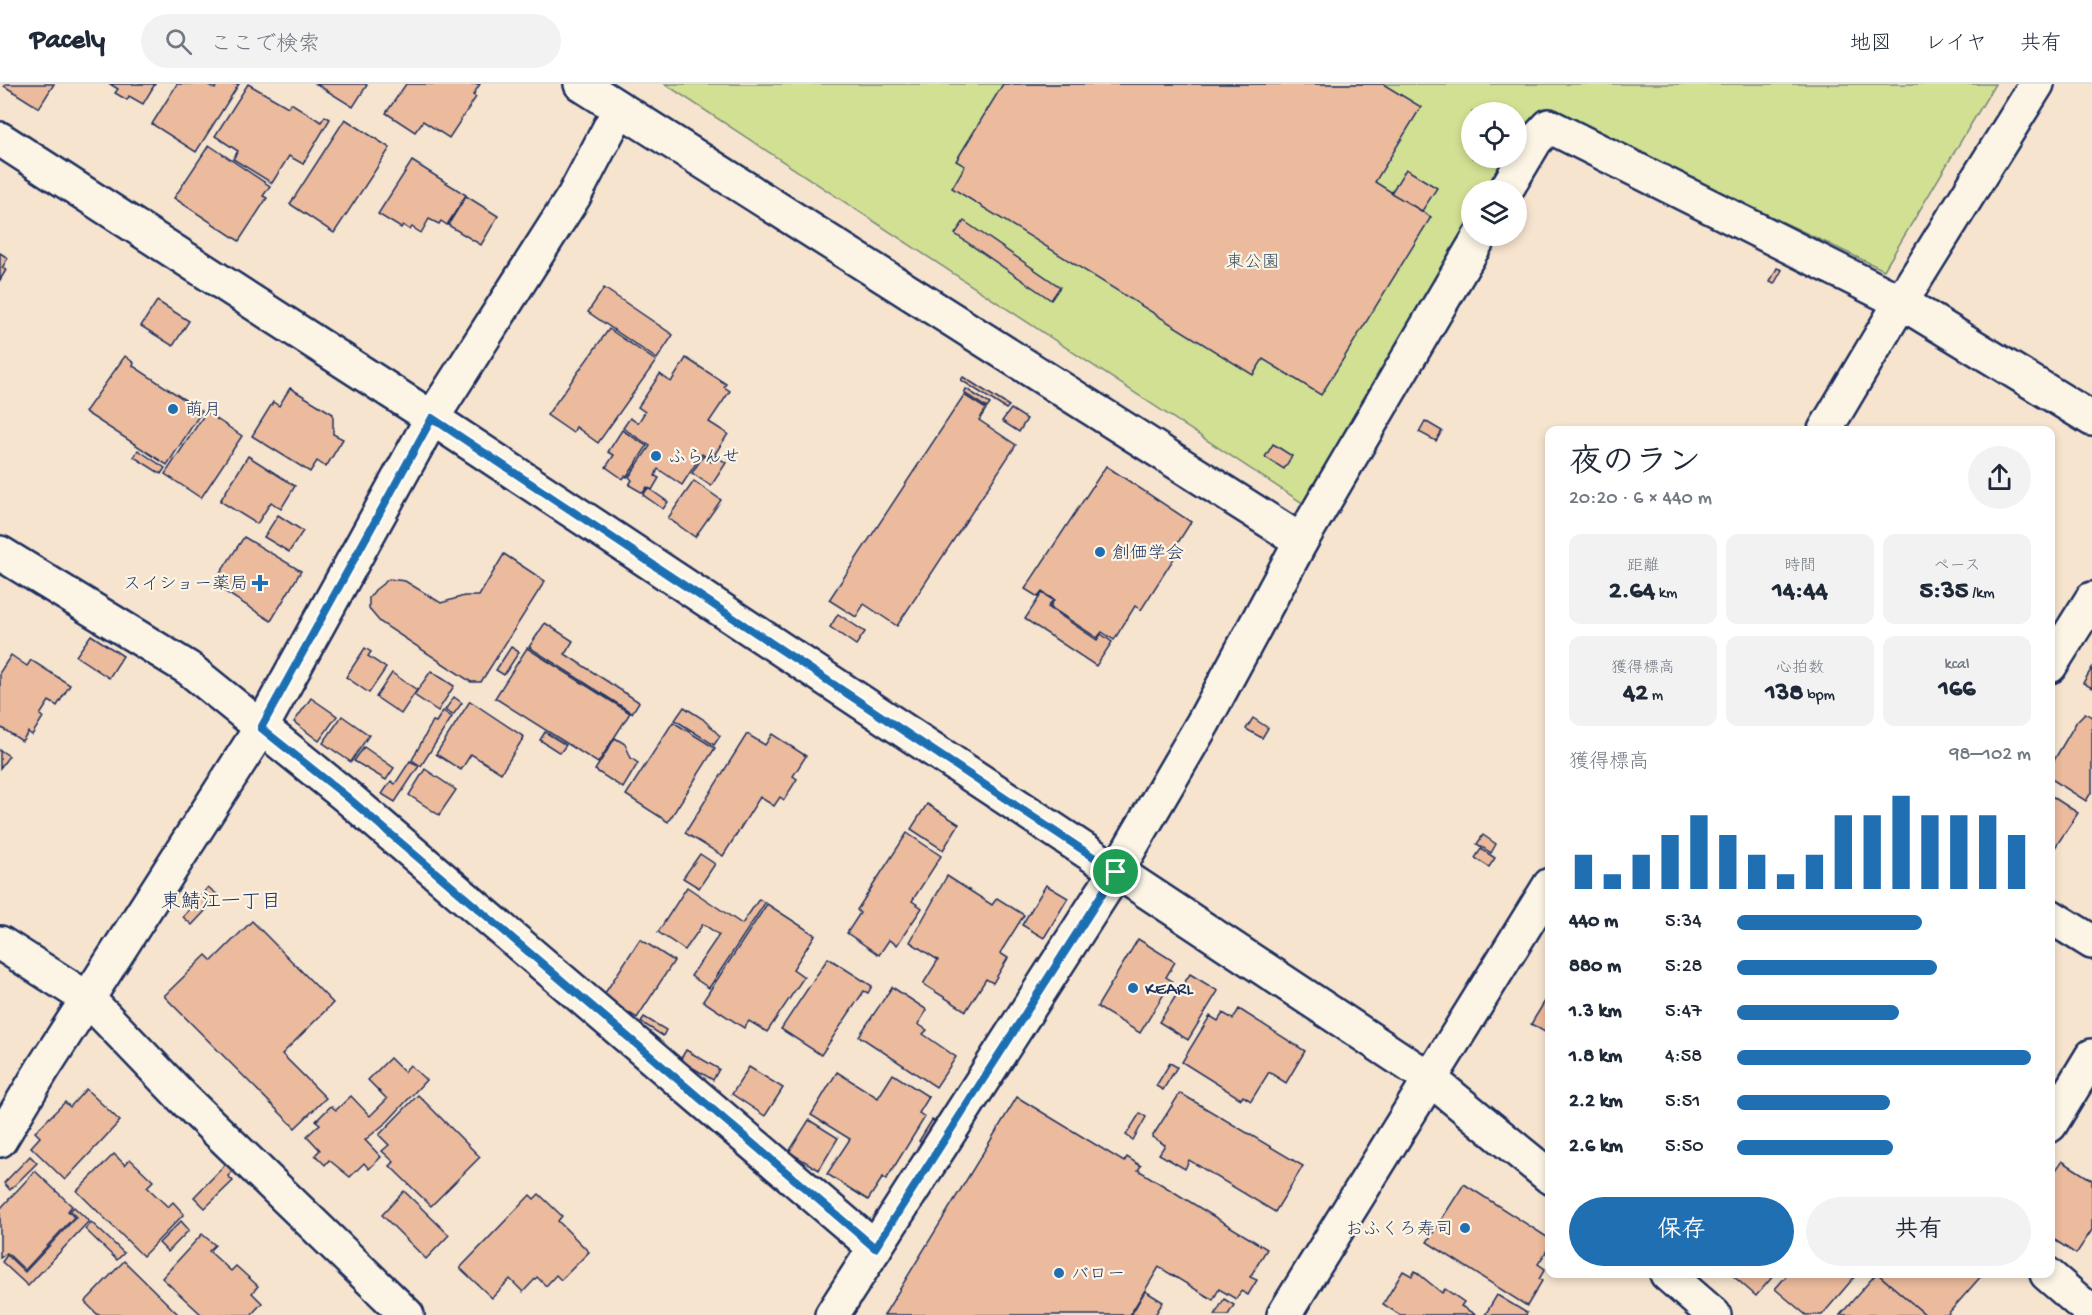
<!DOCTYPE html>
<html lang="ja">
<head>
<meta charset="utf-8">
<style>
  body { margin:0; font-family:"Gochi Hand","Klee One",sans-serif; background:#f2f2f3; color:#1f2937; height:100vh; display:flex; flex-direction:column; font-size:22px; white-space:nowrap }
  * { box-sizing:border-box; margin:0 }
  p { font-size:20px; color:#747a83 }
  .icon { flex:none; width:33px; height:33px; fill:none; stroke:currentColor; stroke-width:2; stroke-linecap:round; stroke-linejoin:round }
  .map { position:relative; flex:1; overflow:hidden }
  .details { position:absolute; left:1545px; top:342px; width:510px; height:852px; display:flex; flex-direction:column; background:#fff; border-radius:12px; box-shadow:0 3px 9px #0003 }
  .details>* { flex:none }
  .fabs { position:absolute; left:1461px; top:18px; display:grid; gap:12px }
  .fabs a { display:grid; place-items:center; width:66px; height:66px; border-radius:50%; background:#fff; box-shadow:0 3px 9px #0003; font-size:30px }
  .pin { position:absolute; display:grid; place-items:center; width:51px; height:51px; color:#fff; margin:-26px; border:3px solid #fff; border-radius:50%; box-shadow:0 2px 6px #0007 }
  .round { display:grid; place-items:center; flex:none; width:63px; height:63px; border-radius:32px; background:#f2f2f3 }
  .summary { display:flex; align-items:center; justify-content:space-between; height:102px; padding:0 24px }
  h1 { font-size:33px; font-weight:800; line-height:45px }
  .stats { display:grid; grid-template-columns:repeat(3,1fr); gap:9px; height:102px; padding:6px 24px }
  .stats div { display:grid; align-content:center; border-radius:12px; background:#f2f2f3; text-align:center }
  .stats b { font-size:26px; font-weight:800 }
  .stats small { font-size:16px; font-weight:400 }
  .stats p { font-size:16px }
  .chart { height:168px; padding:12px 24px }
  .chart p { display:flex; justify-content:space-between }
  .chart svg { width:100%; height:108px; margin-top:6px; stroke:#1f6fb2; stroke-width:6 }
  .primary-button { display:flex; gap:12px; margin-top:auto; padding:12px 24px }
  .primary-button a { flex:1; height:69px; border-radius:36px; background:#1f6fb2; color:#fff; font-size:24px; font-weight:800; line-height:69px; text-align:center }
  .primary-button a+a { background:#f2f2f3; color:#1f2937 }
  ul { padding:0 24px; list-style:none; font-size:20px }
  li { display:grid; grid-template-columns:96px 72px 1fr; align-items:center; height:45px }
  li i { height:15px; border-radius:8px; background:#1f6fb2 }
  header { display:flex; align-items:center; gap:36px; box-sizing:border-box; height:84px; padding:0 30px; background:#fff; border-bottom:2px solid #e0e1e3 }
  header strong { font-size:28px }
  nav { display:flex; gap:33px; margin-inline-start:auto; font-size:21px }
  .search { width:420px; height:54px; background:#f2f2f3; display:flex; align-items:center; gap:15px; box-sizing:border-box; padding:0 21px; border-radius:33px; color:#747a83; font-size:22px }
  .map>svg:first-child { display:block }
  .green { fill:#d2e093; stroke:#768878; stroke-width:1.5; fill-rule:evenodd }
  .building { fill:#ecbb9d; stroke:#1b2f5e; stroke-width:1.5 }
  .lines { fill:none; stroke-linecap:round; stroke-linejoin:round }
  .minor-casing { stroke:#1b2f5e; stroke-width:38 }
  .tertiary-casing { stroke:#1b2f5e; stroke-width:38 }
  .minor { stroke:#fcf5e5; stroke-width:33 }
  .tertiary { stroke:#fcf5e5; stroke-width:33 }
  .route-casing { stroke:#fff; stroke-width:12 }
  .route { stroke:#1f6fb2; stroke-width:8 }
  .poi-dot { fill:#1f6fb2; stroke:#fcf5e5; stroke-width:2 }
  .labels { text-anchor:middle; stroke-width:4.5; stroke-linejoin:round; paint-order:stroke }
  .park-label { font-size:18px; fill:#405269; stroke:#fcf5e5 }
  .poi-label { font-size:18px; fill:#1b2f5e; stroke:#fcf5e5; text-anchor:start }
  .neighbourhood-label { font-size:20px; fill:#1b2f5e; stroke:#fcf5e5 }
</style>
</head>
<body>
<header>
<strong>Pacely</strong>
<div class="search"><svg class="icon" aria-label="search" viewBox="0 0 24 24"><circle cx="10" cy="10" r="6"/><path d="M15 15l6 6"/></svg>ここで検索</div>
<nav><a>地図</a><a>レイヤ</a><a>共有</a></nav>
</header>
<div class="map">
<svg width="2092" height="1231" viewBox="0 0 2092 1231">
  <rect width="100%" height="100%" fill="#f7e4cf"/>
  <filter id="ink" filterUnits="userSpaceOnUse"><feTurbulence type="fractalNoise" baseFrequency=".0167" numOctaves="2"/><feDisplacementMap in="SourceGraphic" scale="12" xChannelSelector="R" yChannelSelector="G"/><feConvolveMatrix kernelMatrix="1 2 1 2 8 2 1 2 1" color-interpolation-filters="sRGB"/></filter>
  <g filter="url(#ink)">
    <path class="green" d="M 665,0 L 1995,0 L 1884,186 L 1552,28 L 1504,106 L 1472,106 L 1472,152 L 1307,422 ZM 1472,28 L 1516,28 L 1516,74 L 1472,74 Z"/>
    <g class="building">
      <polygon points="5,0 54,0 39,24 4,2"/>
      <polygon points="110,0 155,0 143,20 129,12 127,16 115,9 118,5"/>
      <polygon points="177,0 207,0 215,5 217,0 239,0 196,68 152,40"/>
      <polygon points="248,0 288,23 291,19 321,38 325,32 330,35 303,80 289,72 272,99 233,75 238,67 215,52"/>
      <polygon points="316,0 365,0 367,1 353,23"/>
      <polygon points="406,0 480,0 473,11 476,13 449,54 423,37 415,48 386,29"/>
      <polygon points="1003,0 1383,0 1421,23 1375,98 1431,133 1321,311 1263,275 1253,291 952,104 965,82 956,77"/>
      <polygon points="345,35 390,64 334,149 290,120"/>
      <polygon points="209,61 270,102 263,112 267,114 239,157 174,114"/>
      <polygon points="412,77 466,111 447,141 441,137 439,140 429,135 421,149 412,143 410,146 403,141 401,144 378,130"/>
      <polygon points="1406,85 1437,104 1422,127 1391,109"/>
      <polygon points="466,112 498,132 481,161 448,141"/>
      <polygon points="964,137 1060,203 1051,216 955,150"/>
      <polygon points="0,169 8,174 2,184 6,186 0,196"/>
      <polygon points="1777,184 1782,186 1774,200 1770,198"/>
      <polygon points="604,204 673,251 657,275 588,228"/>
      <polygon points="157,217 189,237 173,262 141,242"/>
      <polygon points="609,245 656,277 598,359 576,343 573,349 547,331"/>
      <polygon points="125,272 134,279 133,282 202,327 167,381 85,328"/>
      <polygon points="686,274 726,300 724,303 730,307 709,338 728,350 711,376 702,370 682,401 658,385 655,392 659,394 652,406 647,403 643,409 629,401 632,396 629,393 650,362 623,344 630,334 638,339 645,328 638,323 660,290 671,298"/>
      <polygon points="963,293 1009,322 1006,325 961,296"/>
      <polygon points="290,304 333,330 333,350 343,355 326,383 317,377 310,388 252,352 273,318 279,322"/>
      <polygon points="966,305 990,320 987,324 964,309"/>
      <polygon points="964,311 986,325 979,336 1016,361 897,542 864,520 856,533 829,516"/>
      <polygon points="1011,325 1027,335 1019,348 1002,337"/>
      <polygon points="206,328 242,352 201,414 165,390"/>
      <polygon points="1425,337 1442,347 1436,357 1419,348"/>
      <polygon points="622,346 647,362 627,393 625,392 623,395 606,383 614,371 608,368"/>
      <polygon points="1273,360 1292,372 1284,385 1265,373"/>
      <polygon points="138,366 165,384 161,390 134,373"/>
      <polygon points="715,371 726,379 711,402 692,389 703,372 711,378"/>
      <polygon points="248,372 295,402 281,425 271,418 257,440 220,417"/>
      <polygon points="1106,382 1191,438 1172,468 1176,471 1141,526 1135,522 1114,556 1102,548 1097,554 1050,523 1054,516 1042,508 1038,513 1025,505"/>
      <polygon points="694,397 721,416 695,453 668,434"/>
      <polygon points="648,404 668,418 663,425 643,411"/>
      <polygon points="278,431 303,447 289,468 264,453"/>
      <polygon points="244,453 301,487 271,537 213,500"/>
      <polygon points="504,470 545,497 481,598 471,598 380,538 369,525 369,514 375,506 389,495 405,497 441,519 464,512 479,512"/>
      <polygon points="1042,509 1053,516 1048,523 1097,556 1101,550 1112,558 1096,582 1025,535"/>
      <polygon points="838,530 865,548 856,561 830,543"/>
      <polygon points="545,539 573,557 565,570 639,618 632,629 529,563"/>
      <polygon points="91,551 123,572 109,594 76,572"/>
      <polygon points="511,563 519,568 504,591 496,586"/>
      <polygon points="365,564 371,568 368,572 386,584 369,609 346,593"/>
      <polygon points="527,564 630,629 598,679 495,614"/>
      <polygon points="11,571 27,582 31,576 70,601 57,622 49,617 40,631 43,633 32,651 28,648 22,657 0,643 0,588"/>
      <polygon points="2092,584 2092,604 2083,599"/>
      <polygon points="431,587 454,602 438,627 414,611"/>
      <polygon points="392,589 417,606 401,630 376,613"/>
      <polygon points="454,613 462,619 453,631 445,626"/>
      <polygon points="311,614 337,632 319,657 294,638"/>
      <polygon points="470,617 524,653 501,689 471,670 461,686 436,670"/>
      <polygon points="684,623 703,635 720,652 714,661 675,636"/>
      <polygon points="443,627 452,633 421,682 412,676 433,637 436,638"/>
      <polygon points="2085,629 2092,633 2092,707 2086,717 2050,694 2050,683 2077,637"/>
      <polygon points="342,632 369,651 351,678 323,659"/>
      <polygon points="1253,634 1268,644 1262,654 1246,645"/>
      <polygon points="673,638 715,664 668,738 626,711"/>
      <polygon points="545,648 566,661 560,669 540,656"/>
      <polygon points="747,650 765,661 772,650 806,672 793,692 797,695 784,716 780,713 774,722 760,713 723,772 685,749"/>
      <polygon points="615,654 625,660 631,674 638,679 623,704 595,686"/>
      <polygon points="364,663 394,684 386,696 354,677"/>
      <polygon points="0,666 9,672 0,684"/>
      <polygon points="410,677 419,682 395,718 382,710 391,697 395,700"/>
      <polygon points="425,685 456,706 439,731 409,711"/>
      <polygon points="2050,711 2078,729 2050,771"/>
      <polygon points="927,720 959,740 943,766 911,745"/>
      <polygon points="907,749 941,772 912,817 922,824 897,861 889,856 879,871 847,849 860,829 857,826"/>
      <polygon points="1483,751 1496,760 1491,769 1477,760"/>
      <polygon points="1481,765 1495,774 1489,783 1475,774"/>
      <polygon points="700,770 715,780 699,804 683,794"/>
      <polygon points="947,792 992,821 997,814 1024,831 1000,869 1008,874 993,899 986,895 966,927 923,900 938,876 910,858"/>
      <polygon points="1046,801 1068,814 1044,854 1022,841"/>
      <polygon points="208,803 219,812 192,841 183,833"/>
      <polygon points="687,803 742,840 759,815 765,819 709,904 691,892 719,851 703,840 685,866 658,848"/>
      <polygon points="767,820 815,851 793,885 804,893 767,948 749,937 744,944 703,917"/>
      <polygon points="252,837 333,919 282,970 326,1014 295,1044 164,912 206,871 212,877"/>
      <polygon points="640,855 674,877 637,934 603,912"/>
      <polygon points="1138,855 1175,878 1166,893 1172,897 1140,949 1097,923"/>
      <polygon points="828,874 872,902 868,909 864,907 821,971 781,945"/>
      <polygon points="1190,890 1218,907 1188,956 1159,938"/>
      <polygon points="892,903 927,926 918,940 927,946 923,950 956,973 936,1003 859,952"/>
      <polygon points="1550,909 1550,951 1531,940"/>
      <polygon points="1239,925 1305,967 1286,999 1269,988 1251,1017 1243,1012 1241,1015 1182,978 1210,932 1218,937 1223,929 1233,935"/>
      <polygon points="644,933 666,946 663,952 641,938"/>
      <polygon points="686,966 719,985 713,996 680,976"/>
      <polygon points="390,974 404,988 410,981 426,996 388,1037 365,1056 381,1073 369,1085 364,1079 350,1093 329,1076 325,1081 315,1071 320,1066 307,1052 320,1040 316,1037 331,1022 336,1026 351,1012 370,1032 387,1015 368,996"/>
      <polygon points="1170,979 1177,983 1163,1006 1156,1002"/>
      <polygon points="749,983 783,1004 765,1032 732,1010"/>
      <polygon points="837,988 878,1014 893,990 929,1013 919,1029 925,1033 886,1096 883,1093 868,1116 827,1090 850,1055 811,1031"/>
      <polygon points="86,1005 120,1037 65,1096 31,1063 40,1053 35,1048 65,1018 70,1023"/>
      <polygon points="1180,1009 1303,1082 1275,1128 1189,1076 1185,1085 1159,1070 1165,1061 1152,1053"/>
      <polygon points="418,1011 480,1073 431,1122 390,1082 394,1078 382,1067 389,1061 379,1051"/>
      <polygon points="1017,1013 1124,1078 1127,1073 1141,1082 1138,1086 1267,1165 1250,1193 1257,1196 1248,1211 1241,1207 1236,1215 1219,1205 1213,1216 1159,1183 1130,1231 884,1231"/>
      <polygon points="1140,1029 1146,1033 1133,1056 1126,1051"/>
      <polygon points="809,1036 838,1054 819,1086 789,1068"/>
      <polygon points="932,1036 943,1043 929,1064 919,1057"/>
      <polygon points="114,1070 125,1081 130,1075 153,1097 147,1103 168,1123 173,1118 184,1130 143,1172 77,1107"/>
      <polygon points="30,1072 37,1079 10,1106 4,1099"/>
      <polygon points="2062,1077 2092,1096 2092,1146 2076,1170 2050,1153 2050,1095"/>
      <polygon points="226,1080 233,1087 228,1092 233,1097 205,1124 194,1113"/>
      <polygon points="35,1087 72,1122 68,1127 74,1133 25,1186 7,1169 0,1174 0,1125"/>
      <polygon points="1464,1100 1550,1155 1550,1162 1538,1180 1545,1185 1539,1195 1542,1197 1527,1222 1427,1158"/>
      <polygon points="404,1107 449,1151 426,1175 382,1131"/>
      <polygon points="539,1110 562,1132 558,1137 589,1168 561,1196 556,1191 546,1202 537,1193 523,1208 510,1195 492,1214 460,1184 530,1111 534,1115"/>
      <polygon points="74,1123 89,1137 28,1202 2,1178 7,1171 25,1188 76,1133 70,1127"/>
      <polygon points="181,1137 189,1146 168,1168 159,1159"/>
      <polygon points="91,1138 124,1169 117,1176 85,1145"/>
      <polygon points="202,1150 215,1161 209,1167 231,1187 236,1182 258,1202 252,1209 262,1219 251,1231 202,1231 162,1194"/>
      <polygon points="124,1177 179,1231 98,1231 85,1218"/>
      <polygon points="1403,1187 1412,1192 1415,1187 1442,1209 1445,1205 1464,1218 1461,1222 1476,1231 1400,1231 1383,1220"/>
      <polygon points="1731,1190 1775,1190 1756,1212"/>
      <polygon points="1788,1190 1857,1190 1822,1231 1806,1231 1775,1205"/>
      <polygon points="1876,1190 1878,1190 1926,1231 1840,1231"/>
      <polygon points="1878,1190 1983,1190 1947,1231 1926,1231"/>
      <polygon points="1145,1207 1163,1218 1155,1231 1131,1231"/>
      <polygon points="1497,1211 1527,1229 1526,1231 1485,1231"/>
      <polygon points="1224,1215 1234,1221 1228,1231 1215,1231"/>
    </g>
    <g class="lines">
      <defs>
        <g id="minor">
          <polyline points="581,0 1301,457"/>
          <polyline points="1506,106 1535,57 1549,42 1901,218 2092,335"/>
          <polyline points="0,469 188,584 346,712 875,1164"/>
          <polyline points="2050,582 2092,515"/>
          <polyline points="2050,832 2092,858"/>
          <polyline points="0,859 88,915 184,1015 407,1231"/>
          <polyline points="2050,1041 2092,972"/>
          <polyline points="0,1056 42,986 261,644 432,334 574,112 619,26"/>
          <polyline points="2047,1190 2092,1229"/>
          <polyline points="832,1231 1116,788 1203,639 1301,457 1480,152"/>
        </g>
        <g id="tertiary">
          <polyline points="0,55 432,334 1429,994 1550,1093"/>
          <polyline points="1825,346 1901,218 2037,0"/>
          <polyline points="1667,1190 1714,1231"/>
          <polyline points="1284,1231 1550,801"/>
        </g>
      </defs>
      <use href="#minor" class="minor-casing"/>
      <use href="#tertiary" class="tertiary-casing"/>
      <use href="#minor" class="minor"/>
      <use href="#tertiary" class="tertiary"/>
    </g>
  </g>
  <g class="lines" filter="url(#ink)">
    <defs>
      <polygon id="route" points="432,334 1116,788 875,1164 346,712 261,644"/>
    </defs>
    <use href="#route" class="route-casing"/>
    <use href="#route" class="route"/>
  </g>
  <g class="poi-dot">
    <circle cx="173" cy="325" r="6"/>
    <circle cx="656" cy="372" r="6"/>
    <circle cx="1100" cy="468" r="6"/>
    <path d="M257 490h6v6h6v6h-6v6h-6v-6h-6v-6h6z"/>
    <circle cx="1133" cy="904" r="6"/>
    <circle cx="1465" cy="1144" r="6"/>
    <circle cx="1059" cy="1189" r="6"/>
  </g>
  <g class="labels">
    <g class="park-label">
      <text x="1253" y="183">東公園</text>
    </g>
    <g class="poi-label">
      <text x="185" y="331">萌月</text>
      <text x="668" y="378">ふらんせ</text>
      <text x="1112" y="474">創価学会</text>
      <text x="248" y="505" text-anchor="end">スイショー薬局</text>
      <text x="1145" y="910">KEARL</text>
      <text x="1453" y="1150" text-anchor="end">おふくろ寿司</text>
      <text x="1071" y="1195">バロー</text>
    </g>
    <g class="neighbourhood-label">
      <text x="221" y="823">東鯖江一丁目</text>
    </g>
  </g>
</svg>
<div class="fabs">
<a><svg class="icon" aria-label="locate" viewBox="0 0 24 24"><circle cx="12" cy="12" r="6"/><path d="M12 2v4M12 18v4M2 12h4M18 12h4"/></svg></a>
<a><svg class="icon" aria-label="layers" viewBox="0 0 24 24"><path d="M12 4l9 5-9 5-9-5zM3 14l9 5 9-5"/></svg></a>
</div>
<div class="pin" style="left:1116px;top:788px;background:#1e9e55"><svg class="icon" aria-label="arrive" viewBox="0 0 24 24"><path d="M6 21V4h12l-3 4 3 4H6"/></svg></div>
<section class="details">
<div class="summary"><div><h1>夜のラン</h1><p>20:20 · 6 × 440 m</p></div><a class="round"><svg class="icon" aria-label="share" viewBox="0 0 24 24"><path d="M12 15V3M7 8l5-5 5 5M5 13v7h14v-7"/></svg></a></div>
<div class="stats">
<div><p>距離</p><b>2.64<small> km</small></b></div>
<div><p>時間</p><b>14:44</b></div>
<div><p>ペース</p><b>5:35<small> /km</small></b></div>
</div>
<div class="stats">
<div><p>獲得標高</p><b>42<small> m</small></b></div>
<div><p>心拍数</p><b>138<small> bpm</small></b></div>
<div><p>kcal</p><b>166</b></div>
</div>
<div class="chart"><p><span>獲得標高</span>98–102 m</p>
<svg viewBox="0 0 160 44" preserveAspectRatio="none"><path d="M5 44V30M15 44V38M25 44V30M35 44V22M45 44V14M55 44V22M65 44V30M75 44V38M85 44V30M95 44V14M105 44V14M115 44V6M125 44V14M135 44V14M145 44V14M155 44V22"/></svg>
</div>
<ul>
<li><b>440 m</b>5:34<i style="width:63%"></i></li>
<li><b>880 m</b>5:28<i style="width:68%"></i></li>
<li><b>1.3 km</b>5:47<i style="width:55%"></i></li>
<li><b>1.8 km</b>4:58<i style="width:100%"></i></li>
<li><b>2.2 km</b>5:51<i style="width:52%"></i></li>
<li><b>2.6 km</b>5:50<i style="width:53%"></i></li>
</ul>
<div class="primary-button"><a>保存</a><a>共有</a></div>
</section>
</div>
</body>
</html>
